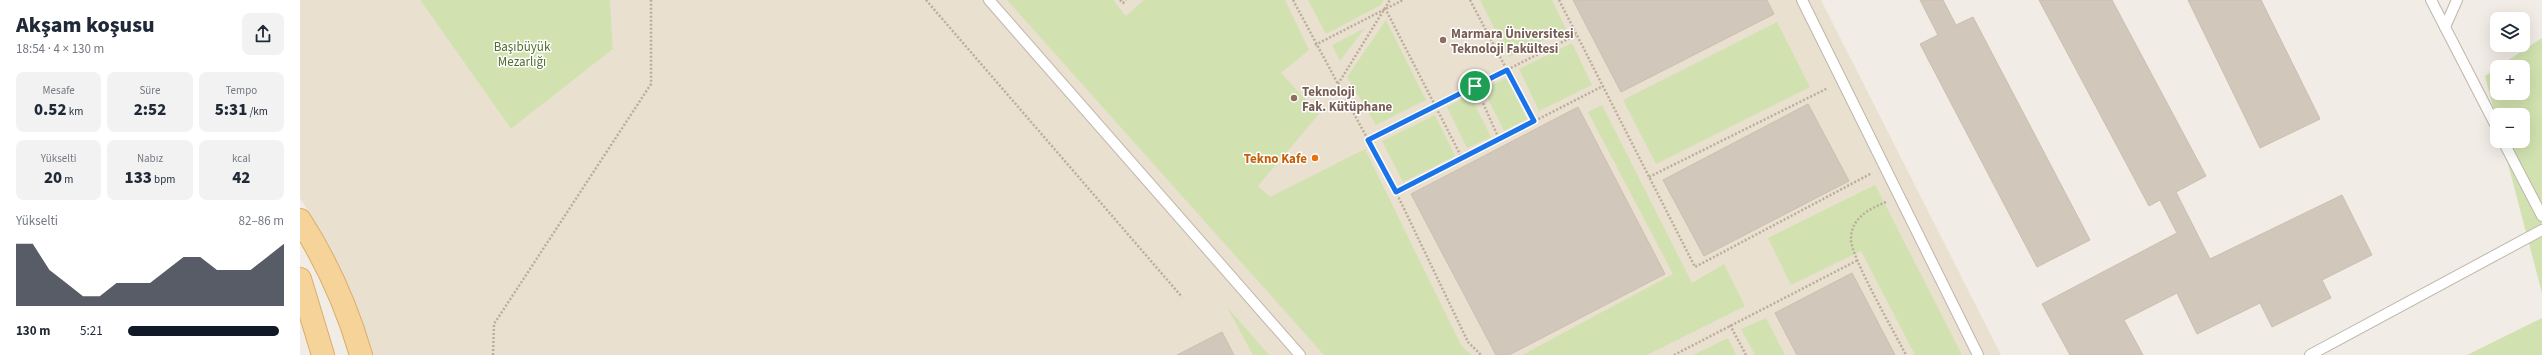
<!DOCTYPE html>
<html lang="tr">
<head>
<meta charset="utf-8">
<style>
  body { margin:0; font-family:"Source Sans 3",sans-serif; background:#f2f2f3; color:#1f2937; height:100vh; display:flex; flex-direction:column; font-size:15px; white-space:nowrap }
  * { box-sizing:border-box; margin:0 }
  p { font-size:13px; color:#747a83 }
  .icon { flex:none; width:22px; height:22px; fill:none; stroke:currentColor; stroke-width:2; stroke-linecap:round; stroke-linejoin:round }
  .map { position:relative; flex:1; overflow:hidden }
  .panel { display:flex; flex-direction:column; background:#fff; width:300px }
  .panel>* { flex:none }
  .tools { position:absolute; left:2190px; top:12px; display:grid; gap:8px }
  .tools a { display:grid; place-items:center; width:40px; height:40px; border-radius:8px; background:#fff; box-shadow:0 4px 16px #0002; font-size:20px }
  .pin { position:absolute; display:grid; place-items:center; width:34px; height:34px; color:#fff; margin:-17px; border:2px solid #fff; border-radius:50%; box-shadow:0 1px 4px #0007 }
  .round { display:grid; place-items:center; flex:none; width:42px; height:42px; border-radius:8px; background:#f2f2f3 }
  .summary { display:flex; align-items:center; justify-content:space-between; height:68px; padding:0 16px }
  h1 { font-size:22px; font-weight:800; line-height:30px }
  .stats { display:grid; grid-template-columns:repeat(3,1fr); gap:6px; height:68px; padding:4px 16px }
  .stats div { display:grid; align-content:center; border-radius:8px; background:#f2f2f3; text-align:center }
  .stats b { font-size:17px; font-weight:800 }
  .stats small { font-size:11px; font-weight:400 }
  .stats p { font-size:11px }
  .chart { height:112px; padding:8px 16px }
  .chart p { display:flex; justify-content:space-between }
  .chart svg { width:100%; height:72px; margin-top:4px; fill:#111827; opacity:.7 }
  ul { padding:0 16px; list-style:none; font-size:13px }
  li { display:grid; grid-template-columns:64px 48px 1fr; align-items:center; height:30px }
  li i { height:10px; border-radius:5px; background:#111827 }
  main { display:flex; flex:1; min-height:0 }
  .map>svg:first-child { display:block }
  .education { fill:#e9e0d0 }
  .green { fill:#d1e2b0 }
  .building { fill:#d2c7bb; stroke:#ccbeaf }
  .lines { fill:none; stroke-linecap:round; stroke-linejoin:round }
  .lane-casing { stroke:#beb6ab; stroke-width:12 }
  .primary-casing { stroke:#d9ae6a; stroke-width:24 }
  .path { stroke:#bcad9b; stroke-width:2.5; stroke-dasharray:2 2; stroke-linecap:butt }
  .lane { stroke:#fff; stroke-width:10 }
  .primary { stroke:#f6d399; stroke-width:22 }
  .route-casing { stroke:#fff; stroke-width:8 }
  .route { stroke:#1a73e8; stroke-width:5 }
  .education-dot { fill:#8d6e63; stroke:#fff; stroke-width:1.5 }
  .food-dot { fill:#e8710a; stroke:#fff; stroke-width:1.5 }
  .labels { text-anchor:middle; stroke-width:3; stroke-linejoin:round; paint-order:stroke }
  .education-label { font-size:13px; font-weight:bold; fill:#785e54; stroke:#fff; text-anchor:start }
  .park-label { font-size:13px; fill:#4c6f2d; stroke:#fff }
  .food-label { font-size:13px; font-weight:bold; fill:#c56008; stroke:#fff; text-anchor:end }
</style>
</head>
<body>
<main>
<section class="panel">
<div class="summary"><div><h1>Akşam koşusu</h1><p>18:54 · 4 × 130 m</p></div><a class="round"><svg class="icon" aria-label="share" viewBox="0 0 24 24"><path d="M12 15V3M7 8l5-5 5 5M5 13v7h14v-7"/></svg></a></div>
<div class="stats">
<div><p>Mesafe</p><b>0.52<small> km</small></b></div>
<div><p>Süre</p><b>2:52</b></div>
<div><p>Tempo</p><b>5:31<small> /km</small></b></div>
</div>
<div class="stats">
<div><p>Yükselti</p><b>20<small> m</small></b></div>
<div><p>Nabız</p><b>133<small> bpm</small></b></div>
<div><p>kcal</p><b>42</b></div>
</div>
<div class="chart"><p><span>Yükselti</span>82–86 m</p>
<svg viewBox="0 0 160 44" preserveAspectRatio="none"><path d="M0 44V6L10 6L20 22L30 30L40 38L50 38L60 30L70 30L80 30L90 22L100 14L110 14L120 22L130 22L140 22L150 14L160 6V44z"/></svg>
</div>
<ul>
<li><b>130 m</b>5:21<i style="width:97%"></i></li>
</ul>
</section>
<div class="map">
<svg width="2242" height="355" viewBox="0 0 2242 355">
  <rect width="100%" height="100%" fill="#f1ece5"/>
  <polygon class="education" points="0,0 120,0 211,129 313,49 310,0 1521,0 1701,355 67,355 43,283 20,230 0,198"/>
  <g class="green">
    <polygon points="120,0 310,0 313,49 211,129"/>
    <polygon points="707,0 813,0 826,16 844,0 985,0 1009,50 981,73 1019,114 958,186 970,197 1065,149 1161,345 1171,355 1024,355"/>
    <polygon points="1008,0 1084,0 1081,5 1026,34"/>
    <polygon points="1180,0 1252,0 1266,29 1209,57"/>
    <polygon points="1086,20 1126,100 1076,125 1047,77"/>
    <polygon points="1477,22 1510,87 1356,164 1323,100"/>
    <polygon points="1065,28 1040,61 1032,45"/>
    <polygon points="2242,38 2242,293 2202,141 2223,141 2223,115 2197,115 2197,122 2185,76 2197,68 2197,93 2223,93 2223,67 2198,67"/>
    <polygon points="1272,43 1292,85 1239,111 1219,69"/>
    <polygon points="1206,78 1227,119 1204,131 1183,89"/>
    <polygon points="1170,95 1191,137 1167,148 1147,107"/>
    <polygon points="1302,105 1392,283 1424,264 1445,306 1347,355 1222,355 1373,274 1288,112"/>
    <polygon points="1135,115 1155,156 1103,182 1082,141"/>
    <polygon points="1575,185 1587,208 1662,355 1615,355 1561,251 1491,285 1468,238"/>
    <polygon points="927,307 969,355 953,355"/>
    <polygon points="1466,318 1485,355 1455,355 1441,329"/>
    <polygon points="2242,318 2242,355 2167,355"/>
    <polygon points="1428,338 1436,355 1393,355"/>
  </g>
  <g class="building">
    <polygon points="1273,0 1467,0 1474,14 1321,92"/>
    <polygon points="1620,0 1643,0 1656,25 1673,17 1790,240 1737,267 1620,44 1638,35"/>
    <polygon points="1739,0 1812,0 1906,176 1876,192 1910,259 2042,195 2072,255 2022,280 2031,298 1972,327 1960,303 1897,334 1877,293 1824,320 1843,355 1770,355 1742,304 1877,233 1860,200 1849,206"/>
    <polygon points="1888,0 1961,0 2020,119 1960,148"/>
    <polygon points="1508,104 1549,181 1404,256 1363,180"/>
    <polygon points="1278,107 1365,274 1209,355 1196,355 1111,194"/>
    <polygon points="1552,273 1595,355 1497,355 1475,313"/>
    <polygon points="922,332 934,355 877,355"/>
  </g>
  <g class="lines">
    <defs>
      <g id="lane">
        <polyline points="689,0 1000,355"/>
        <polyline points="1502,0 1678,355"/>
        <polyline points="2131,0 2197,128"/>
        <polyline points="2145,27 2157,0"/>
        <polyline points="2203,141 2242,216"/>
        <polyline points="2010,355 2242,230"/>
      </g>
      <g id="primary">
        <path d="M 0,220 C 27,262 47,307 61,355"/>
        <polyline points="0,279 23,355"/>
      </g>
    </defs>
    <use href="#lane" class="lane-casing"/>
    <use href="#primary" class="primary-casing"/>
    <g class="path">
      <polyline points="626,0 882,297"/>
      <polyline points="820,0 823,3 826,0"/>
      <polyline points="993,0 1096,192 1168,342 1181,355"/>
      <polyline points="1170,0 1234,121"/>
      <polyline points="1259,0 1395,267 1572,173"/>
      <polyline points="1085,8 1162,158"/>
      <polyline points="1015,45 1103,0"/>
      <polyline points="1038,84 1090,0"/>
      <polyline points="1175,85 1199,139"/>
      <polyline points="1068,140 1276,35"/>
      <polyline points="1349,177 1528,88"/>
      <polyline points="1096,192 1303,86"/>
      <path d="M 1586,202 C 1569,209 1551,218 1551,239 C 1550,256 1596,335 1606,355"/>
      <polyline points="1430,325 1446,355"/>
      <polyline points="193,355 194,324 351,84 351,0"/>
      <polyline points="1374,355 1558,260"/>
    </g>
    <use href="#lane" class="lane"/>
    <use href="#primary" class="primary"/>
  </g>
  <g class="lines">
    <defs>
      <polygon id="route" points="1207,70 1234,121 1096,192 1068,140"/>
    </defs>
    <use href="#route" class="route-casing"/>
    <use href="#route" class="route"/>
  </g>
  <g class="education-dot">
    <circle cx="1143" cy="40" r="4"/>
    <circle cx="994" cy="98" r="4"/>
  </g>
  <circle class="food-dot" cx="1015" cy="158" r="4"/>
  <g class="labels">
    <g class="education-label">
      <text x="1151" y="38">Marmara Üniversitesi<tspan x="1151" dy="15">Teknoloji Fakültesi</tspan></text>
      <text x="1002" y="96">Teknoloji<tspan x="1002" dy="15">Fak. Kütüphane</tspan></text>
    </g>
    <g class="park-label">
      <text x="222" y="51">Başıbüyük<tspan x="222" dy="15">Mezarlığı</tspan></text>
    </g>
    <g class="food-label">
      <text x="1007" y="163">Tekno Kafe</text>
    </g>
  </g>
</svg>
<div class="tools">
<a><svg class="icon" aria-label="layers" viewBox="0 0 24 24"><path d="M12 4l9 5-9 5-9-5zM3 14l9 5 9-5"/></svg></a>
<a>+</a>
<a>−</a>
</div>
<div class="pin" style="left:1175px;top:86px;background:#1e9e55"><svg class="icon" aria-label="arrive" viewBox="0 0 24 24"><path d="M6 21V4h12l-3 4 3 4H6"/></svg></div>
</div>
</main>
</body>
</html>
